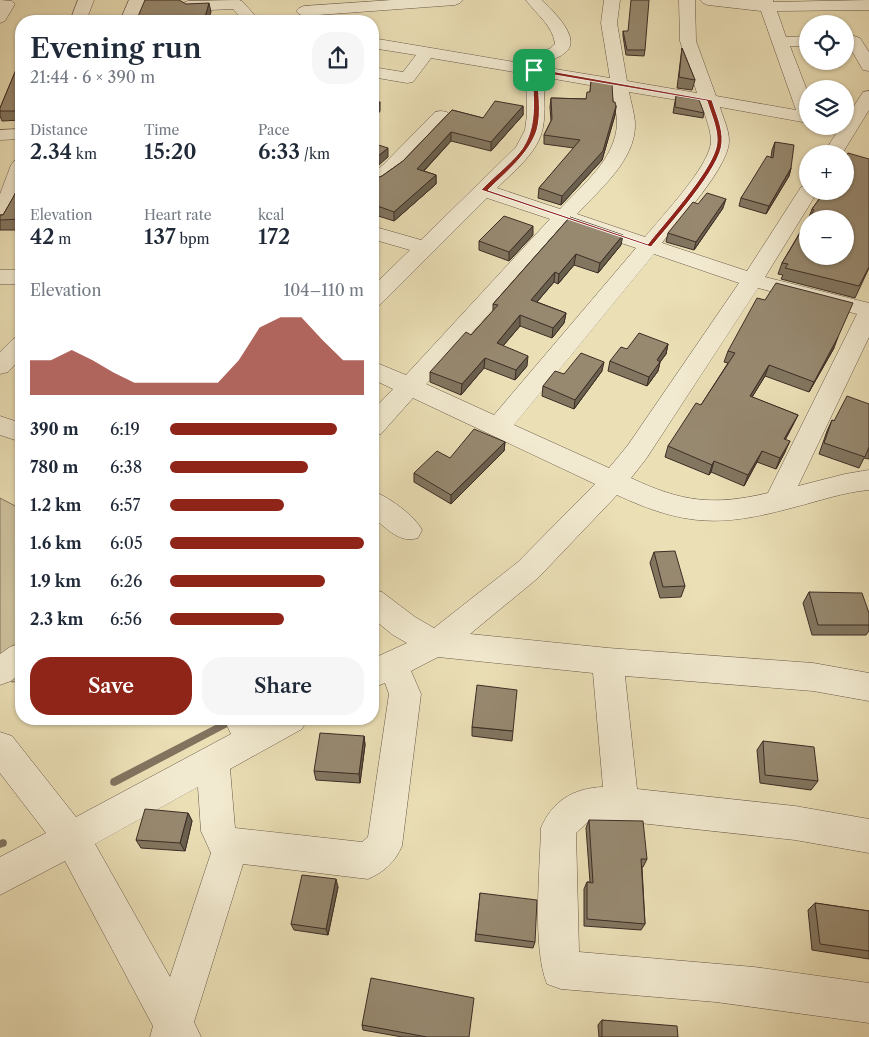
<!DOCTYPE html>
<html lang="en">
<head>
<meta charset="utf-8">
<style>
  body { margin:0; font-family:"Libre Caslon Text",serif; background:#f6f6f7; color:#1f2937; height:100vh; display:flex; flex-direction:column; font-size:19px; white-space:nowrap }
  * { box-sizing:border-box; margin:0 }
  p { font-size:16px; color:#747a83 }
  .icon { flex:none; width:28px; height:28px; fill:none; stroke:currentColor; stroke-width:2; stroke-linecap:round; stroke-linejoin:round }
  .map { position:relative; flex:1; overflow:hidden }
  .sheet { position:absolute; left:15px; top:15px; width:364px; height:710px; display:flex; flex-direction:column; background:#fff; border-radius:20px; box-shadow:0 1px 4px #0004 }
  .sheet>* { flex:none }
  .controls { position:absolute; left:799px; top:15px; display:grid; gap:10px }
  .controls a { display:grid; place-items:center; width:55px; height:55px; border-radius:50%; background:#fff; box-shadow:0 1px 4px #0004; font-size:25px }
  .pin { position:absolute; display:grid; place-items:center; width:42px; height:42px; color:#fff; margin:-21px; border-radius:10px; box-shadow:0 2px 8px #0006 }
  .round { display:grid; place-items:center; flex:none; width:52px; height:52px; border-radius:20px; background:#f6f6f7 }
  .headline { display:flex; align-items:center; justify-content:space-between; height:85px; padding:0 15px }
  h1 { font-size:28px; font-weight:600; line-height:38px }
  .metrics { display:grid; grid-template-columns:repeat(3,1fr); gap:8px; height:85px; padding:5px 15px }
  .metrics div { display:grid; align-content:center }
  .metrics b { font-size:21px; font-weight:600 }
  .metrics small { font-size:14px; font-weight:400 }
  .metrics p { font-size:14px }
  .chart { height:140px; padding:10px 15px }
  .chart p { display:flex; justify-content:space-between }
  .chart svg { width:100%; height:90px; margin-top:5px; fill:#8f2418; opacity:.7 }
  .button { display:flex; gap:10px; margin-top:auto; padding:10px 15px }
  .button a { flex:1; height:58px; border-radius:20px; background:#8f2418; color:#fff; font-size:20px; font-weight:600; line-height:58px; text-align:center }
  .button a+a { background:#f6f6f7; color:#1f2937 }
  ul { padding:0 15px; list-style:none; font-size:16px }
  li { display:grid; grid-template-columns:80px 60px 1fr; align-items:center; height:38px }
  li i { height:12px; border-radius:6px; background:#8f2418 }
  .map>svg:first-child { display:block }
  .green { fill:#cdc19d; stroke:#847661 }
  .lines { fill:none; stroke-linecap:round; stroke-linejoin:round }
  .stream { fill:#82735f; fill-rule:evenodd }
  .minor-casing { stroke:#685949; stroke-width:1 }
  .minor { fill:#f2ead0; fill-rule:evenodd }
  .wall { fill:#827660; stroke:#3c2c25 }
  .shaded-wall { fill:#6a604e; stroke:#3c2c25 }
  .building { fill:#978970; stroke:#3c2c25 }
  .route { fill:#8f2418; stroke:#fff; fill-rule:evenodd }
</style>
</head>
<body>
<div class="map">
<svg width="869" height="1037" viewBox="0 0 869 1037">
  <rect width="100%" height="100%" fill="#ebdfb6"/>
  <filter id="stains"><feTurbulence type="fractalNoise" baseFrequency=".004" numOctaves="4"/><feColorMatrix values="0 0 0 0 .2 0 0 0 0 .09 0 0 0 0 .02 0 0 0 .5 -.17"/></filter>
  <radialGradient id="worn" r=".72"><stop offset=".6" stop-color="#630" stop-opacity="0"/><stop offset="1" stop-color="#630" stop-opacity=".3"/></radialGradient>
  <polygon class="green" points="0,498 21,509 21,681 12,682 0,661"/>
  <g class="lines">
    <g class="stream">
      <polygon points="227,719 238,719 237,722 117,785 114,786 111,785 110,782 111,779"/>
      <polygon points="3,839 6,840 7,843 6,846 0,848 0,840"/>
    </g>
    <defs>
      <g id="minor">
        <polygon points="0,0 12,1 15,4 5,21 0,23"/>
        <polygon points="78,0 94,0 86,21 70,21"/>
        <polygon points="129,0 145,0 136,21 120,21"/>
        <polygon points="239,0 242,1 260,21 244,21 233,9 188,11 183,9 180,6 183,3 188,1"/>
        <polygon points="392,0 463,0 460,3 455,5 304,16 299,14 296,11 299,8 304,6"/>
        <path d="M 526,0 L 542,0 C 553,11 583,39 565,53 C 559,58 550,60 542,62 L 543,67 L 610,78 L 601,23 L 604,0 L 620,0 L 617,23 L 627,81 L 697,93 L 680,41 L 679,0 L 695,0 L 696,41 L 716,96 L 796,110 L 761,11 L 708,5 L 703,3 L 700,0 L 773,0 L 773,2 L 869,0 L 869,10 L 777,11 L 786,37 L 808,36 L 808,46 L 790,46 L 808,93 L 808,123 L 720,107 C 723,118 729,129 729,141 C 729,167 679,221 662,243 L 747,271 L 801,187 L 808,185 L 808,191 L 818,191 L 765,277 L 869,303 L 869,337 L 798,486 L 845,474 L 869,470 L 869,490 C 844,492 819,501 795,507 C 722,527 686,527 617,495 L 538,578 L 470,634 L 608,648 L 813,663 L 869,673 L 869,701 L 813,691 L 625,676 L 637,789 L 795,806 L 869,819 L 869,853 L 795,840 L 621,821 L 588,822 L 576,833 L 579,952 L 754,967 L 869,983 L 869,1023 L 716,1002 L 561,989 L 547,984 C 532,947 540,870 541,828 C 552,801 574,788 603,787 L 593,673 L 438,657 L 411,671 L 421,694 L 402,846 C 395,862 384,872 368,879 L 243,864 L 194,1022 L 201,1037 L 150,1037 L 153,1026 L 65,861 L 0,895 L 0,857 L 46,833 L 0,773 L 0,732 L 12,736 L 76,817 L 231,734 L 224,719 L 307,719 L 302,729 L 230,769 L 235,828 L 362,842 L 368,837 L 389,694 L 385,683 L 372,688 L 372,659 L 407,643 L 393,635 L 372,618 L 372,589 L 382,592 L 415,617 L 434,628 L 518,562 L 595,484 L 413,398 L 381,434 L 372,437 L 372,411 L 393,389 L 372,379 L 372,361 L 406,375 L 550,219 L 487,198 L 380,305 L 372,307 L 372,287 L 410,250 L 372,239 L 372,226 L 421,240 L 516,147 L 525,130 L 527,115 L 526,74 L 431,58 L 413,82 L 407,83 L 372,77 L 372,67 L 403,72 L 416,55 L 372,48 L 372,38 L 526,64 L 528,55 L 549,49 L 555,44 C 553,26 537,15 526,0 ZM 543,77 L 612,89 C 613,100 617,112 617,123 C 616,159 582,185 560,209 L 497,188 C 514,171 539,152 543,127 C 546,111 544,94 543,77 ZM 629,92 L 701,104 C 705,116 711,129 711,142 C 709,167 662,216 645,237 L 577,214 C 600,189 637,159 635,122 C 634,112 631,102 629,92 ZM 568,225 L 636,248 L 494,415 L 426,384 ZM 654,254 L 739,283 L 628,445 L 609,468 L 514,425 ZM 758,288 L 857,314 L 768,493 C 713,506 682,502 631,478 L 646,459 ZM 198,787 L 201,831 L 211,853 L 170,977 L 95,844 Z"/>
        <polygon points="854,36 860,38 869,52 869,71 863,70 846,41 848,38"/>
        <polygon points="869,91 869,110 842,154 823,154 841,126 845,126 845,120 863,92"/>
        <path d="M 441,111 L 447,112 L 450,116 L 447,120 C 430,138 396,182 372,188 L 372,173 L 383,165 L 435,112 Z"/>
        <polygon points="21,129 21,139 0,140 0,130"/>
        <path d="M 21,159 C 22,181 20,204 7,223 L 0,225 L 0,194 L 11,165 L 14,161 Z"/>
        <rect x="0" y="270" width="21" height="14"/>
        <polygon points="21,336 21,358 8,372 0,374 0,352 13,339"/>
        <polygon points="0,416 21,423 21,442 0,435"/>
        <path d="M 372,491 C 388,496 415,516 422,530 L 418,538 C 399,544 387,528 372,517 Z"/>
        <polygon points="21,643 21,673 11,681 0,685 0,654 10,647"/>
      </g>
    </defs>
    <use href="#minor" class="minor-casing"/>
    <use href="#minor" class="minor"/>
  </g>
  <g class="wall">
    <polygon points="623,31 645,50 644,56 626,55 623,36"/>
    <polygon points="682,48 695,80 692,90 677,88"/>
    <polygon points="21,58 21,120 2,121 0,116 0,108"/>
    <polygon points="591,81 613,102 616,106 615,115 602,160 561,205 538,198 539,188 574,148 544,144 544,135 551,121 550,107 551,98 586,99 590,92"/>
    <polygon points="676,96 704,113 703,118 673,113"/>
    <polygon points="523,106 523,115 491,151 451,141 424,171 436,175 436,184 394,221 372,214 372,180 382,176 403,161 452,110 483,118"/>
    <polygon points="775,142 791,168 789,176 766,214 739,206 741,198 771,157 772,150"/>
    <polygon points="21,180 21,230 0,230 0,215 3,215 14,196"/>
    <polygon points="825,191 869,268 855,298 781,279 783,275 778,274 782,263 809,217 812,209"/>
    <polygon points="698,204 723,208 694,250 666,242 668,233"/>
    <polygon points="570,217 621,245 598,273 574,265 558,284 554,282 537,302 566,313 564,323 552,338 520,326 503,346 527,366 515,380 484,368 461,395 430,382 430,372 471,335 493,311 493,304"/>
    <polygon points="533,235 509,261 479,250 479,241"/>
    <polygon points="668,344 666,354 660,362 658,371 647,386 608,371 610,361 627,349"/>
    <polygon points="834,348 809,392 765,376 752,397 798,415 785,440 785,452 776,469 757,462 744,486 711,472 709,475 665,457 668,446 701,405 728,363 724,362 728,351"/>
    <polygon points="602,371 574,409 542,396 543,386 564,374"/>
    <polygon points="869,404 869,459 864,458 859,468 819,454 827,431 832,420 834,421"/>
    <polygon points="505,442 504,451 451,504 414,482 414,473 450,458"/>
    <polygon points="654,552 685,586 681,597 660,598 650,563"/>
    <polygon points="809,592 869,613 869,631 866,635 812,635 803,603"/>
    <polygon points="472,727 513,731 512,741 472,736"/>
    <polygon points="364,736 365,745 360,783 316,780 314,771"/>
    <polygon points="763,741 818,781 811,790 760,783 757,750"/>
    <polygon points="188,813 192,821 185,851 141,848 136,840"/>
    <polygon points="589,820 647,859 643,867 642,867 645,924 641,930 584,926 584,889 587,882 590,882 586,828"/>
    <polygon points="338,887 328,935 294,930 291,924"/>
    <polygon points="480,893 535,942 533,948 475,941"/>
    <polygon points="815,903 869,911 869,959 812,950 808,910"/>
    <polygon points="602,1020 678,1037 599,1037 598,1025"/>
    <polygon points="362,1025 469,1037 402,1037 363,1030"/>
  </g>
  <g class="shaded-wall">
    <polygon points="209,3 211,12 208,21 205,17"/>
    <polygon points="380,102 380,111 372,122 372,112"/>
    <polygon points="21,104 21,119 18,111"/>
    <polygon points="523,106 523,115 491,151 491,142"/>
    <polygon points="616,106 615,115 602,160 561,205 562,196"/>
    <polygon points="451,132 451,141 417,178 417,169"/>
    <polygon points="388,148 388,157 372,171 372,161"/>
    <polygon points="791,168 789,176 766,214 769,206"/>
    <polygon points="436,175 436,184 394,221 394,212"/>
    <polygon points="726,199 723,208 694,250 696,242"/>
    <polygon points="533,226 533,235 509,261 509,252"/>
    <polygon points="623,235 621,245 598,273 600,263"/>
    <polygon points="576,254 574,265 558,284 559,274"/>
    <polygon points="555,272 554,282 530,310 531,300"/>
    <polygon points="566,313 564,323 552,338 553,328"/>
    <polygon points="520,315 520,326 496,354 497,343"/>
    <polygon points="838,337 834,348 809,392 814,382"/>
    <polygon points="668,344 666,354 660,362 658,371 647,386 649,377 657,360"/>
    <polygon points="528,356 527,366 515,380 516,370"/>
    <polygon points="485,358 484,368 461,395 462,384"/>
    <polygon points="604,362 602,371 574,409 575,400"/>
    <polygon points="769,365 765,376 746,407 750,396"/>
    <polygon points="798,415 793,425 780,450 784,439"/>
    <polygon points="790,441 785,452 776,469 780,458"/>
    <polygon points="505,442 504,451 451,504 451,495"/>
    <polygon points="762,451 757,462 744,486 748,475"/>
    <polygon points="714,461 711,472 709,475 712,465"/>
    <polygon points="364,736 365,745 360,783 359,774"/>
    <polygon points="188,813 192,821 185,851 180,843"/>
    <polygon points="336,879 338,887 328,935 326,929"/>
  </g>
  <g class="building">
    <polygon points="145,0 179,0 186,4 209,3 205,17 244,17 243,21 136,21"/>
    <polygon points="631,0 649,0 645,50 627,50 623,31 628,31"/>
    <polygon points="682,48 695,80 679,77"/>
    <polygon points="21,58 21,104 18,111 0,111 0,108"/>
    <polygon points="591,81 612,83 613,102 615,102 616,106 603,151 562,196 539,188 580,140 544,135 552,119 551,98 586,99 587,92 590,92"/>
    <polygon points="676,96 699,100 704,113 675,107"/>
    <polygon points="372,101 380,102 372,112"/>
    <polygon points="495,101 523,106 491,142 451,132 417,169 436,175 394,212 372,204 372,180 382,176 403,161 452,110 483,118"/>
    <polygon points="775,142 794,145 791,168 769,206 741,198 767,156 773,158"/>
    <polygon points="372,143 388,148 372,161"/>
    <polygon points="848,153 869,159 869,267 859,286 785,268 788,264 782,263 808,220 808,256 845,256 845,219 808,219 814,210 812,209 825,191 845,191 845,158"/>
    <polygon points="21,180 21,219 0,220 0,215 3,215 14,196"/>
    <polygon points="707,193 726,199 696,242 668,233 693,202 698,204"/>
    <polygon points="504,216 533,226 509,252 479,241"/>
    <polygon points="570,217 623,235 600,263 576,254 559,274 555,272 531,300 566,313 553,328 520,315 497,343 528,356 516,370 485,358 462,384 430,372 466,332 471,335 498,305 493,304"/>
    <polygon points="776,283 853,303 838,337 814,382 769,365 750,396 798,415 784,439 790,441 780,458 762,451 748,475 714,461 712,465 668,446 696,403 701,405 735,353 728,351 757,298 765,300"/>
    <polygon points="639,333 668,344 657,360 660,362 649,377 610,361 621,347 627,349"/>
    <polygon points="581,353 604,362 575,400 543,386 555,371 564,374"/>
    <polygon points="847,396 869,404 869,447 865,457 824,443 832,420 834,421"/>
    <polygon points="474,429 505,442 451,495 414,473 437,451 450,458"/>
    <polygon points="675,551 685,586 663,587 654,552"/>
    <polygon points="809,592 862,593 869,613 869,625 818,625"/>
    <polygon points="477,685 517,690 513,731 472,727"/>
    <polygon points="320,733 364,736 359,774 314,771"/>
    <polygon points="763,741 814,747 818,781 765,775"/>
    <polygon points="145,809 188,813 180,843 136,840"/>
    <polygon points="589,820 643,821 647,859 641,859 645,924 587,919 587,882 593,883"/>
    <polygon points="302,875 336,879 326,929 291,924"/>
    <polygon points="480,893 537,900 535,942 476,934"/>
    <polygon points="815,903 869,911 869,951 820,944"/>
    <polygon points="371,978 474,998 469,1037 427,1037 362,1025"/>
    <polygon points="602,1020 677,1026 678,1037 602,1037"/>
  </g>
  <path class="route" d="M 534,68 L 712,100 C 716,113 723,128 722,142 C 722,167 668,226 651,247 L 481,190 C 494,176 511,164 522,149 C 538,125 533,97 532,70 ZM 537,72 L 707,101 C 711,114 718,129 717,142 C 716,167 664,223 648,244 L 488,190 C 506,172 529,154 537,130 C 542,112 538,90 537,72 Z"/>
  <rect width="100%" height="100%" filter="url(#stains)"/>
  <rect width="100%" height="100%" fill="url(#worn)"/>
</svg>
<div class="controls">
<a><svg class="icon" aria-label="locate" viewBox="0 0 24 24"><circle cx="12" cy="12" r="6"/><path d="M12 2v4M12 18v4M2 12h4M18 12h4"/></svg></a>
<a><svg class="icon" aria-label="layers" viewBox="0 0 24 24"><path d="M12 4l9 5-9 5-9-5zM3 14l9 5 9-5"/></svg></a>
<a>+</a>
<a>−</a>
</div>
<div class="pin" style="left:534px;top:70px;background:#1e9e55"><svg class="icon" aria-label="arrive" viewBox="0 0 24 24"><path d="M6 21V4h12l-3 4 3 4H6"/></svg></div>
<section class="sheet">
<div class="headline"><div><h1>Evening run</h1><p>21:44 · 6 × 390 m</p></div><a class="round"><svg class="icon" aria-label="share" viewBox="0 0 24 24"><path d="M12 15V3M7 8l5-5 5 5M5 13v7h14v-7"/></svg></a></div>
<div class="metrics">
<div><p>Distance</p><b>2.34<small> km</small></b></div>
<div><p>Time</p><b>15:20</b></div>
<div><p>Pace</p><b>6:33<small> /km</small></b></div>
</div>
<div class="metrics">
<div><p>Elevation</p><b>42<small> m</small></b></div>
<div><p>Heart rate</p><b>137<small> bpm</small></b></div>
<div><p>kcal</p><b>172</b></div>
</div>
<div class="chart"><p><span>Elevation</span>104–110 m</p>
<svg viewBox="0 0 160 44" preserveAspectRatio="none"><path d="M0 44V27L10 27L20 22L30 27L40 33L50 38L60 38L70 38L80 38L90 38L100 27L110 11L120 6L130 6L140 17L150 27L160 27V44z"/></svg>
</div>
<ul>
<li><b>390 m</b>6:19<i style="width:86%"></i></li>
<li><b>780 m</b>6:38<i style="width:71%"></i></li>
<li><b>1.2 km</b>6:57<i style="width:59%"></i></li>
<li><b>1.6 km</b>6:05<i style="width:100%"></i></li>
<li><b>1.9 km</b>6:26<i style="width:80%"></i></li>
<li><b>2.3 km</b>6:56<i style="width:59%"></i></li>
</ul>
<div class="button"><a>Save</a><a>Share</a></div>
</section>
</div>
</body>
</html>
